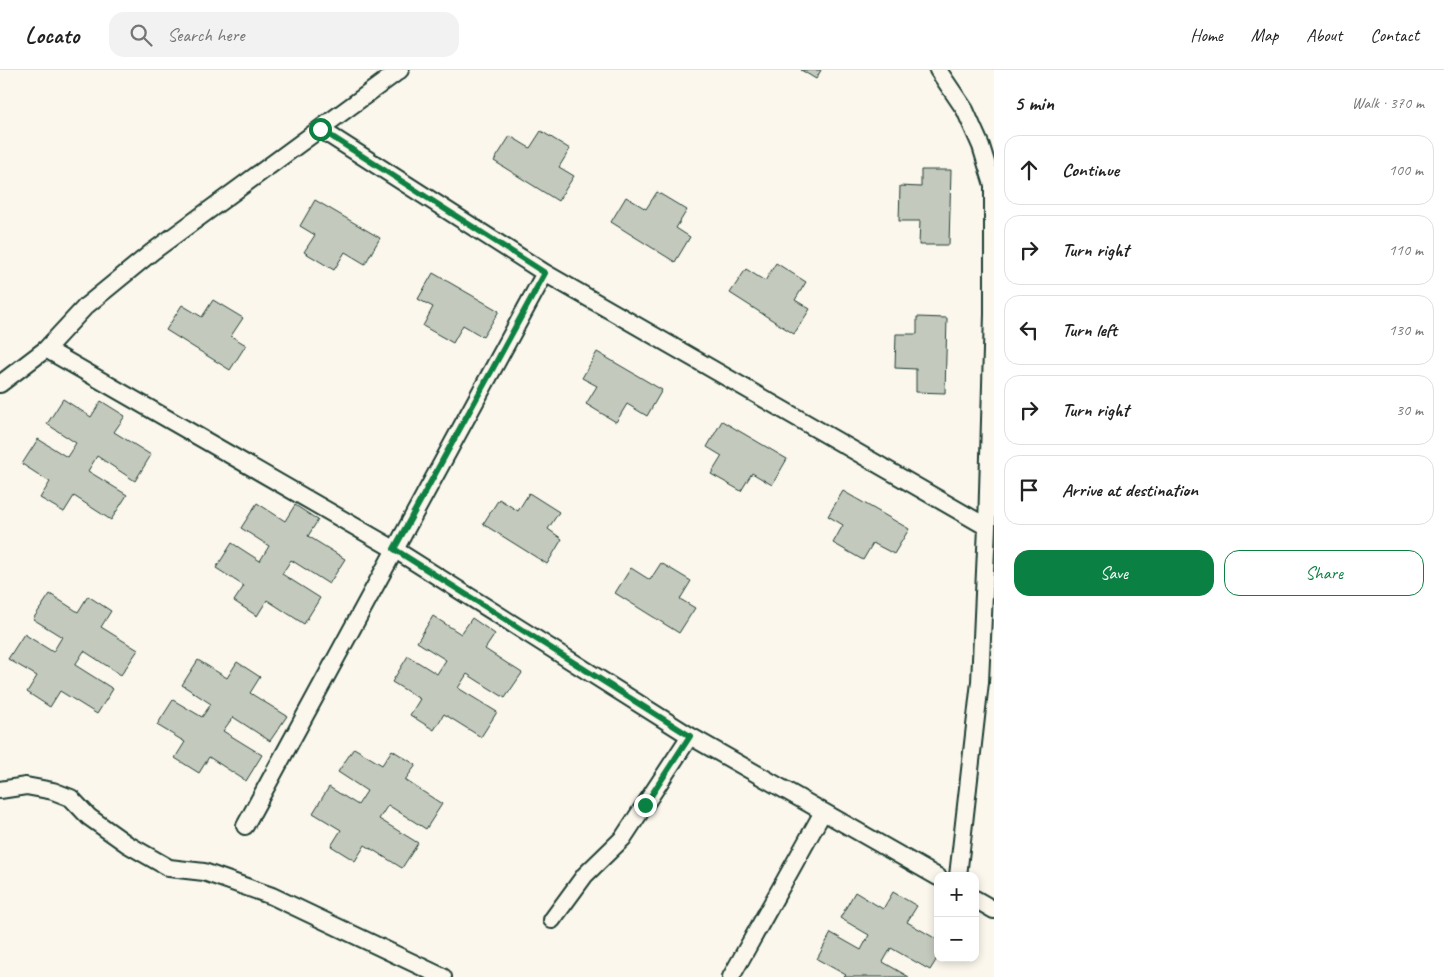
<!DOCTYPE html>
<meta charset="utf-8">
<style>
:root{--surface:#fff;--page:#f2f2f2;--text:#222;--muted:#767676;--line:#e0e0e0;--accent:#0b8043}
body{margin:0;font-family:Caveat,sans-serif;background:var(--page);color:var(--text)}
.controls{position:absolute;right:15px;bottom:15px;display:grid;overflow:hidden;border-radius:10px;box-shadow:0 2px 8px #0003}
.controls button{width:45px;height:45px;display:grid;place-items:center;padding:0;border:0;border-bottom:1px solid var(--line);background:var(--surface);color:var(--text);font:25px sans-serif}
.stop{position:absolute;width:15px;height:15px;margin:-11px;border:4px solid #0b8043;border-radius:50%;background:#fff}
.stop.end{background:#0b8043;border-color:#fff;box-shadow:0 1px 5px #0008}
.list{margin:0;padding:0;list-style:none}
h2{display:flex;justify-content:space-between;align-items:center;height:65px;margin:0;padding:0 20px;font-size:21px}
h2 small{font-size:16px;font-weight:400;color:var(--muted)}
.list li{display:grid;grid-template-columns:32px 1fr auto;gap:15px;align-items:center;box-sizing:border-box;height:70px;margin:0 10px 10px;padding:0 10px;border:1px solid var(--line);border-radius:15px}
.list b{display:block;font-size:19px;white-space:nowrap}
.list em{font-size:16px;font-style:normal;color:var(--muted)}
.actions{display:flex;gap:10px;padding:15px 20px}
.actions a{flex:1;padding:11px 0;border:1px solid var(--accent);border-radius:15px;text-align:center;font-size:18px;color:var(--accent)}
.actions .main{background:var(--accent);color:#fff}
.icon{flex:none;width:28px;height:28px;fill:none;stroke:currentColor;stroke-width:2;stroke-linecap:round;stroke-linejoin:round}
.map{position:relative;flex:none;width:994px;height:907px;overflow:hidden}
header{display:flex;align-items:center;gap:30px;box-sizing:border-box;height:70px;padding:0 25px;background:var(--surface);border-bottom:1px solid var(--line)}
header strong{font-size:24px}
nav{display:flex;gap:28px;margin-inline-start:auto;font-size:18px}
.search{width:350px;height:45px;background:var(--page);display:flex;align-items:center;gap:12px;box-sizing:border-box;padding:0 18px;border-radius:15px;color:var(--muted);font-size:19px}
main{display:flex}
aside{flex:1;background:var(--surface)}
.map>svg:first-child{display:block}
</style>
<header>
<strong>Locato</strong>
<div class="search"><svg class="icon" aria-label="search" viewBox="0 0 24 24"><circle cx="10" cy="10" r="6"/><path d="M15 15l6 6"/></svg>Search here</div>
<nav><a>Home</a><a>Map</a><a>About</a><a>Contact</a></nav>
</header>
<main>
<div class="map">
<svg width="994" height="907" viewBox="0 0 994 907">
<rect width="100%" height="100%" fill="#fbf7ec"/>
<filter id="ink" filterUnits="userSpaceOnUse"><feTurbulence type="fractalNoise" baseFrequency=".02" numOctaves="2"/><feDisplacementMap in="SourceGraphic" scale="10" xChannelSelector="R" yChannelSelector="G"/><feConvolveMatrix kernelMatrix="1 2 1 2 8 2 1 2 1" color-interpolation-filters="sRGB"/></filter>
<g filter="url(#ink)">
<path fill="#c4c9be" stroke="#1f3d34" d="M801,0H821L816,9Z
M541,61L570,79L559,97L574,106L558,131L494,91L510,66L530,78Z
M921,100H951L949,175H919L920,151H899L900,116L921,117Z
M657,122L687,140L676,158L690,167L675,192L611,152L626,127L646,139Z
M315,130L380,168L365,194L345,182L334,200L304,182L315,165L300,156Z
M776,193L806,212L795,230L810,239L794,264L730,223L746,199L765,211Z
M433,203L499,241L483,267L463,255L453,273L423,256L433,237L418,229Z
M213,230L243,248L231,266L246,275L230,300L166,260L182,235L202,247Z
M917,247L947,248L945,323L916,322V299L895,298L896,264H917Z
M597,282L662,320L647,346L627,334L616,352L586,334L597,316L582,308Z
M63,329L91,347L101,331L125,346L114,362L151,385L135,411L97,386L88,401L127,425L111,450L74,426L64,442L40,428L50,412L22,394L38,369L67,387L76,373L47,354Z
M722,351L787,389L772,415L752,403L741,421L711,404L722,386L707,377Z
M843,421L909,459L894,484L873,473L863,490L833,473L843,455L828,446Z
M529,423L559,442L548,459L562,469L547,494L483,454L499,429L518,441Z
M257,433L285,451L295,435L318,450L308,466L345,489L329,514L291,490L282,504L320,528L304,554L267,530L257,546L234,531L244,516L216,498L232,473L260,491L269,476L241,458Z
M661,493L691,511L680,529L695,538L679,563L615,523L631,498L650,510Z
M50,524L78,542L88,526L111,541L101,557L138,580L121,605L84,581L75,595L113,619L97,644L60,621L50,637L27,622L37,606L8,589L24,564L53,582L62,567L33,549Z
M433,546L461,564L472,548L495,564L485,579L522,603L505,628L467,604L458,618L497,642L481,667L444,644L434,660L410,645L420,629L392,612L408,586L437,604L446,590L417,572Z
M198,590L227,608L237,592L260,607L250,623L287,646L270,671L233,647L223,661L262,685L246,711L209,687L199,703L175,688L185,672L157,655L173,630L202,647L211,634L182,615Z
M354,678L382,695L392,680L416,695L405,710L442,734L426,759L388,735L379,749L418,773L402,798L365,775L355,791L331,776L341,760L313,743L329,717L358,735L367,721L338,702Z
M855,822L883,839L893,822L917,836L907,852L938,870V887L930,900L891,878L883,892L909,907H844L846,905L817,889L831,863L861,880L869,865L840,848Z"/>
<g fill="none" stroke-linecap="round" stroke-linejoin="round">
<g stroke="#1f3d34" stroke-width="20">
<path id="street" d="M938,0L965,40L981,76L993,115V244L987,457L980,612L958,806
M320,59L545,203L987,457
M46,279L394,479L690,666L938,807
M0,314L46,279L86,236L152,182L400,0
M0,720L26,716L53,721L71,728L89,747L127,774L169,798L204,802L272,826L443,907
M245,756L545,203
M975,829L994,840
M552,850L585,805L623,768L690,666
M731,907L823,742"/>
</g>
<use href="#street" stroke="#fbf7ec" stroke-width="16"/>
</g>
</g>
<g fill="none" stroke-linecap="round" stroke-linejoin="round" filter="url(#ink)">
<path stroke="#0b8043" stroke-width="6" d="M320,59L545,203L394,479L690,666L645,735"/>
</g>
</svg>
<div class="controls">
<button>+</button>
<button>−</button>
</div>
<div class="stop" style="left:320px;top:59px"></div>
<div class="stop end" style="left:645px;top:735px"></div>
</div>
<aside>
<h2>5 min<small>Walk · 370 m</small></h2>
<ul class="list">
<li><svg class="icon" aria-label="ahead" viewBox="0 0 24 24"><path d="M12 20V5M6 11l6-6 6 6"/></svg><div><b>Continue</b></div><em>100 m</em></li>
<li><svg class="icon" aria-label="right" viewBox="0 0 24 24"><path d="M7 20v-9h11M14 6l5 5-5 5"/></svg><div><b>Turn right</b></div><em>110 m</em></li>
<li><svg class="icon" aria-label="left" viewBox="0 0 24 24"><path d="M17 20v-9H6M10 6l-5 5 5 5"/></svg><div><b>Turn left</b></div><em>130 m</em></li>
<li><svg class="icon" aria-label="right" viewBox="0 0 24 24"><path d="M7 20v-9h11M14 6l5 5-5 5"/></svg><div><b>Turn right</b></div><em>30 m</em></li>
<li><svg class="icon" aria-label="arrive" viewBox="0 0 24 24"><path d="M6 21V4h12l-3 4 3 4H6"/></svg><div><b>Arrive at destination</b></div></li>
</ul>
<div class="actions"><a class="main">Save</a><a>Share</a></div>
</aside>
</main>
